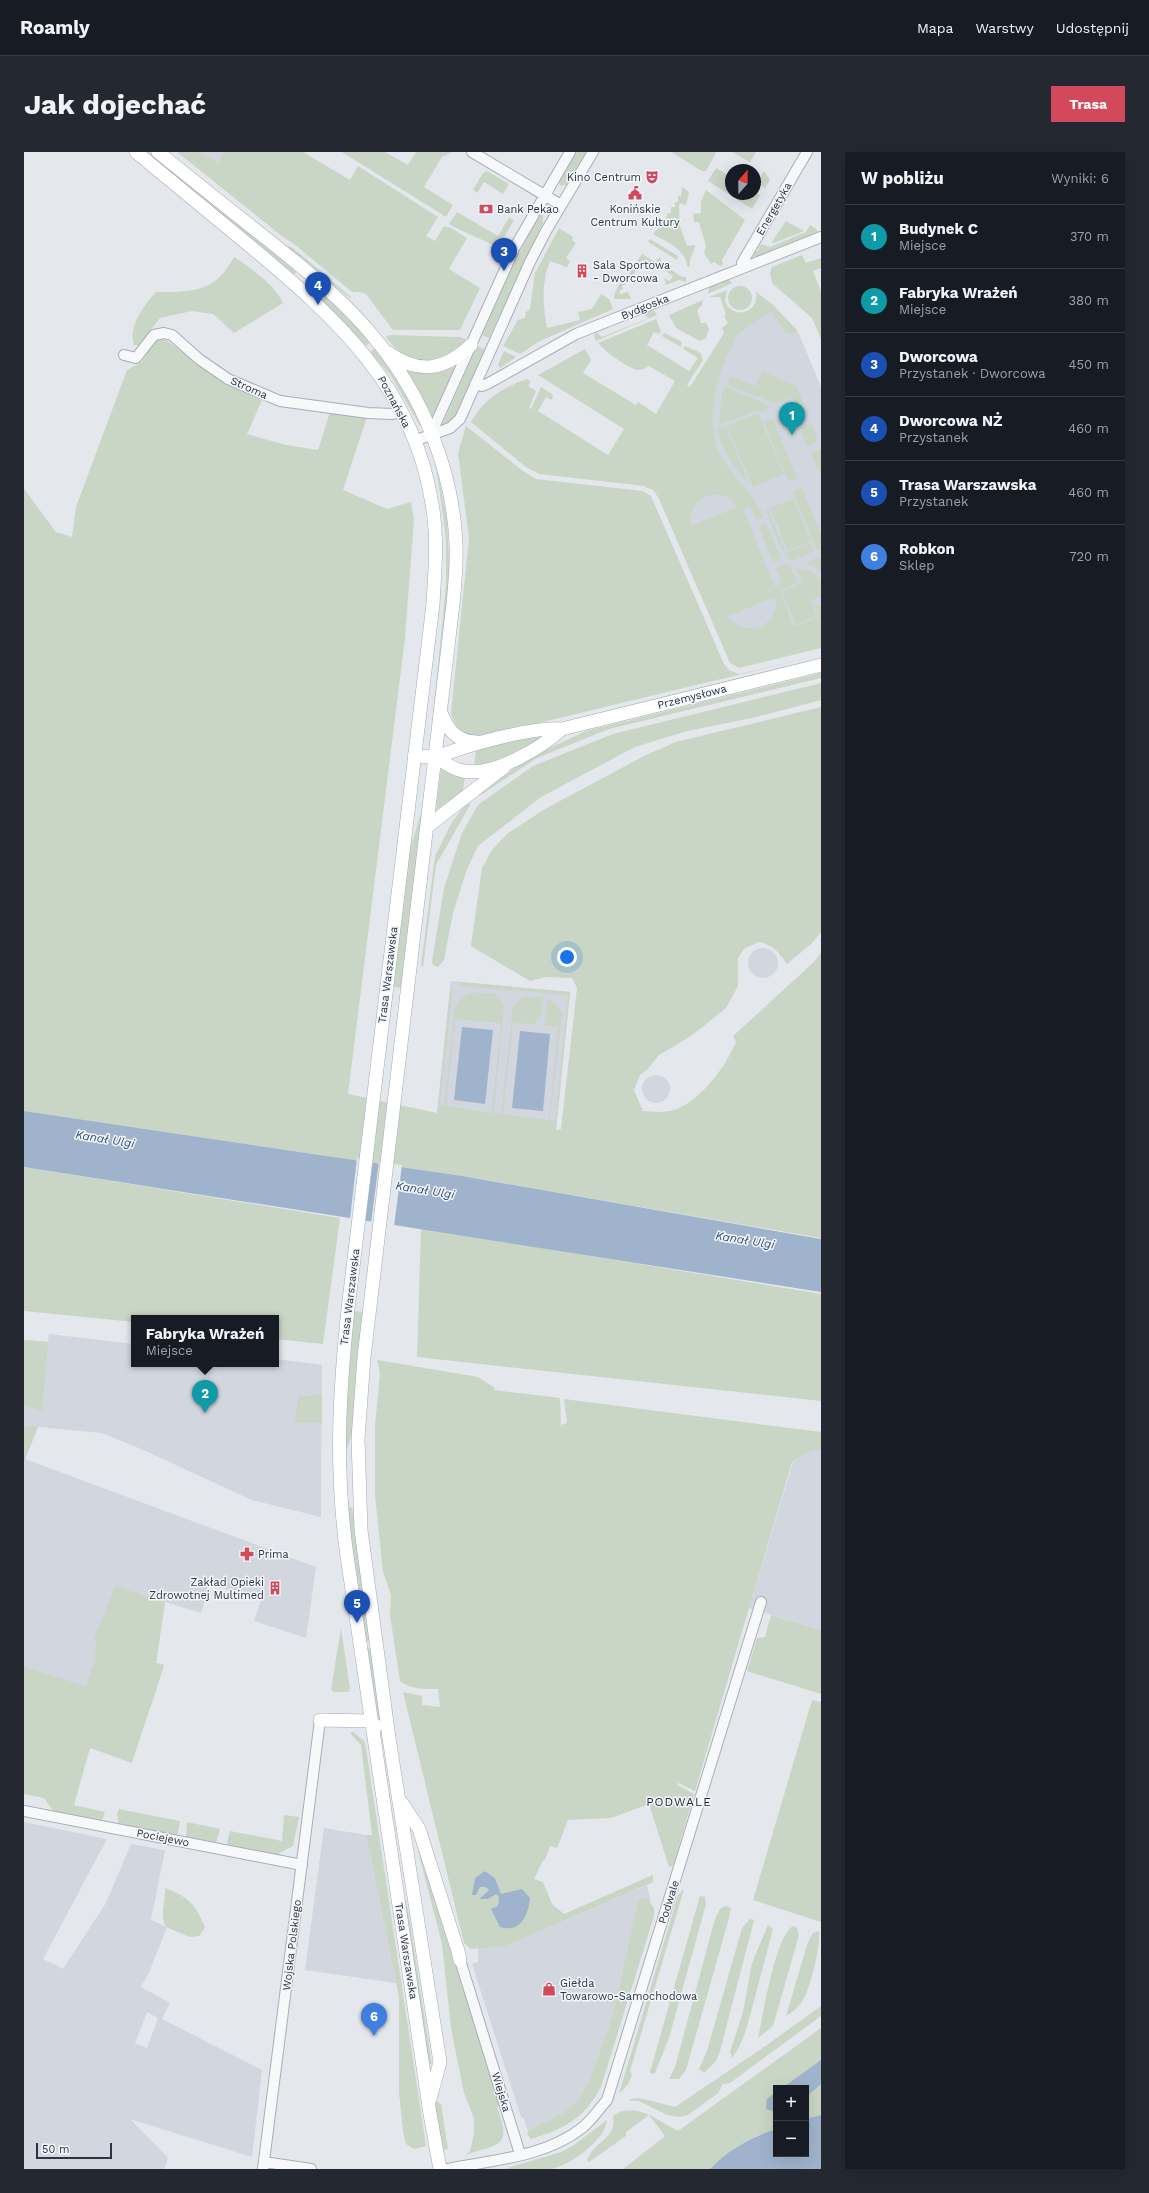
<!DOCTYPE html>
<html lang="pl">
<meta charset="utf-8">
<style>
:root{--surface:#171b24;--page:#242831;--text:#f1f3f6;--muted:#9ea1a6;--line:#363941;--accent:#d1495b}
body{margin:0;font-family:"Work Sans",sans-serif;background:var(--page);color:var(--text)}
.controls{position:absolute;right:12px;bottom:12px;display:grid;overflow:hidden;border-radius:0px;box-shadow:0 4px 16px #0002}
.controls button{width:36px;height:36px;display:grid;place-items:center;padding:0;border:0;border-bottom:1px solid var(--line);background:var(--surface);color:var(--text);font:20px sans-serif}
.compass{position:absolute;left:701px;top:12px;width:36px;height:36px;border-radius:50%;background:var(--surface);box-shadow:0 4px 16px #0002;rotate:21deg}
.scale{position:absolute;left:12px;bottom:10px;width:76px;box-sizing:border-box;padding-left:4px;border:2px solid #2b3445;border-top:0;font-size:11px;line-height:14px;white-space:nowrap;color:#2b3445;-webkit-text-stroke:3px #f4f6f9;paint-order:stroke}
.you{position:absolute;left:543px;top:805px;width:14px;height:14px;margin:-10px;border:3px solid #fff;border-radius:50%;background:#1a73e8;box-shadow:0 0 0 6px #1a73e833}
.badge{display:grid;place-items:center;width:26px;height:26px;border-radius:50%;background:var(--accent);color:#fff;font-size:13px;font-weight:700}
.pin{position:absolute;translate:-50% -33px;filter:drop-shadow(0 1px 2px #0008)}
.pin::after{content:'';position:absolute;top:21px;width:14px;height:12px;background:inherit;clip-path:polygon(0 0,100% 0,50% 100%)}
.popup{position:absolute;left:107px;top:1163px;width:148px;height:52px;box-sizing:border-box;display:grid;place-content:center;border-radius:0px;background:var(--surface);filter:drop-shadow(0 1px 3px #0005);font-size:13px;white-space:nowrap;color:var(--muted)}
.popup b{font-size:15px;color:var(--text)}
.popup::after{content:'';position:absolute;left:50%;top:100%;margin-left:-8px;border:8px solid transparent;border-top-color:var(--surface)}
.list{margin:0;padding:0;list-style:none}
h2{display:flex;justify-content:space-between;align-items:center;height:52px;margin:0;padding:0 16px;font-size:17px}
h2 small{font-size:13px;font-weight:400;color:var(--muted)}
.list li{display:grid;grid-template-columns:26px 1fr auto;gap:12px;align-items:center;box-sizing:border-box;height:64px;padding:0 16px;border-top:1px solid var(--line)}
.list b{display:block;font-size:15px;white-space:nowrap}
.list p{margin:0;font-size:13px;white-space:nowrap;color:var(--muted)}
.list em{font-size:13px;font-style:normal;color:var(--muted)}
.map{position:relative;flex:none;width:797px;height:2017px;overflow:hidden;border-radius:0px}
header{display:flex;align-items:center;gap:24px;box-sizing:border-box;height:56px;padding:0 20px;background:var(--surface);border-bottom:1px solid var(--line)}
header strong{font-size:19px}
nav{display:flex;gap:22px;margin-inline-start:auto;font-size:14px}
.intro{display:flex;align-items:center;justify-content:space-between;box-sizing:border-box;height:96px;padding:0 24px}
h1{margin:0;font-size:28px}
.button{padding:10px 18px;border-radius:0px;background:var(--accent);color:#fff;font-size:14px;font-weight:700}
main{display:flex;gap:24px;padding:0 24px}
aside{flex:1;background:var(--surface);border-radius:0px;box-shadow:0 4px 16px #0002}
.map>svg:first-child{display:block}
</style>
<header>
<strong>Roamly</strong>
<nav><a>Mapa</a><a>Warstwy</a><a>Udostępnij</a></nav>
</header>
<div class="intro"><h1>Jak dojechać</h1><a class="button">Trasa</a></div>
<main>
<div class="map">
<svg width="797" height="2017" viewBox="0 0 797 2017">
<rect width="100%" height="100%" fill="#e4e7ec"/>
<path fill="#d2d6de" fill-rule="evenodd" d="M175,0H199L195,10Z
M747,154L775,182L797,235V475L708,496L640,334L698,189Z
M724 811a15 15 0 1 1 30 0a15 15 0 1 1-30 0Z
M427,829L546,840L532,978L413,962Z
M618 937a14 14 0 1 1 28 0a14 14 0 1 1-28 0Z
M25,1182L110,1192V1212H252V1207L298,1213L297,1365L228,1348L117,1297L78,1281L14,1275L1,1307L292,1415L282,1486L230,1469L237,1448L186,1432L177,1461L141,1450L132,1511L140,1513L127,1555L0,1514V1188L24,1190Z
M789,1298L797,1299V1478L725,1456L769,1310Z
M0,1670L83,1687L19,1807L39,1817L82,1751L107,1692L141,1698L127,1768L143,1775L126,1818L117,1835L146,1851L138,1867L238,1918L228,2005L106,1967L144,2006L140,2017H0ZM123,1860L134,1866L123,1896L111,1891Z
M300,1676L342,1683L372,1831L281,1818Z
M623,1733L627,1751L622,1745L614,1748L589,1862L564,1932L555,1947L540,1960L504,1979L500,1967L497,1965L448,1812L454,1810V1796L482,1794Z"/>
<path fill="#c9d6c5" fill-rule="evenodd" d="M121,0H125L272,118V121L269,122Z
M153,0H175L195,10L199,0H279L326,28L334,14L414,65L402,84L411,89L420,74L427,76L443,86L425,117L456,136L436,178H369L342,142L336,140H328L269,91L259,85Z
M318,0H361L384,13L392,0H428L418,5L400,35L429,53L422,65Z
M552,0H562L543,32L536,34L535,29Z
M647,0H690L692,1L682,19H678Z
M708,0H732L726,10Z
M692,16L707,25V42H731V40L736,43L728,57L684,29Z
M463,19L485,32L479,42L460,30L453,41L449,38L459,21Z
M740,19L746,28L741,36L733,31Z
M658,35L665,40L662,53L656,51L655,54L656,74L663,94L671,93V95L666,108V115L663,114C662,97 642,90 629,82L632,78L635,77V73H640L644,61H647V55H651V50H654V44H657Z
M682,38L721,68L698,108L699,112L696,114L690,110L687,112L680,101L682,94L675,70H670L669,62L677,61V50Z
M433,60L474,84L485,66L490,68L474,96C457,86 441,81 425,72Z
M519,62V71L465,186L458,183L488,116L514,64Z
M762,69L780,79L750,91L748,90Z
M786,73L796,80L734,104H730V99L733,100L737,92L746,95L782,80Z
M535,76L549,85L548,88L552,91L542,106L546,109L543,115L526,109C517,132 519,153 523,176L556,168L554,160L568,157L577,142L585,147L589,157L514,190L496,202L479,194L494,168L501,166L502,160L506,157L511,121Z
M626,87L654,104L653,108L624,90Z
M257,91L269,96L327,145V147Z
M618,102L631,110L636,105L637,112L631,114L618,108L610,122L615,127L607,126L601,129L602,132L598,134L599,137L595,139L597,142L604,140L607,147H590C590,140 596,129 602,126Z
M778,103L782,111L797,106V116L789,119L797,139V187L788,166L748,131L746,121L748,115Z
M210,105C227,116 251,133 259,151L210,181L189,162L168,159L136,166L115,193H110C104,174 120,153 132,140C168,140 191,141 210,105Z
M649,113L646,117L656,124L662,125V130L655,128L642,133L640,126L646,129L649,124L643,120L642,117Z
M704,127L708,131L684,142L685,135Z
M290,133L314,155L347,189L342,194L312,162L284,137Z
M704 146a12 12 0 1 1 24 0a12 12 0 1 1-24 0Z
M703,138L701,149C709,169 736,161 732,140L748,152L774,179L768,182L761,180L748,160C740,165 717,178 713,184C711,186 711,190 709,193C693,218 680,275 696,303C708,325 730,341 739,365L732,368L726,354L719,357L750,434L758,431L752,416L762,412L766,414L773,431L756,438L770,475L795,465L791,454L797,453V496L715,516L706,511L635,347L630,339L620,334L515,322L502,315L447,270C460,247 478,236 503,227L507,230L504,234L512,239L505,256L507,257L517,235L528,242L529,246L527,248L522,245L514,259L584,303L600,277L514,223L561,197L567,208L559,221L612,253L614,250L632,262L651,229L625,214C622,216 618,218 613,218C604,216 580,199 574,191L632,167L637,179L635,182L630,180L623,193L665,219L674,206L659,197L661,194L677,201L679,208L663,233L666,235L700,181L698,176L704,171L700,164L702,163L696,145H685ZM693,342L705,346L713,355L667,374C663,356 676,343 693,342ZM751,445C758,474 720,488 704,464Z
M679,148L678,153L673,158L677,171H682L685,177L682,186L676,189L652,176L645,163Z
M627,158L630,159L633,163L572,189L570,184L572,180L578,185L625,166L618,162Z
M640,181L658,190L657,195L638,184Z
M366,183L436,185L443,188C438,197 431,201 421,204C396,214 378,207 362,185Z
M134,187L142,188L188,221L238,248L223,282L262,293L294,298L306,260L343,265L319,338L363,357L387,350L390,367L381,486L324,942L413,961L427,829L428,841L416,953L420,954L431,855C438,837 456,840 471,842L480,852L470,961L477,962L489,855L499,845H519L517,862L514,868H512V872L489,871L479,962L525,968L534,875L520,873L524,846L534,855L538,861L526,968L531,969L544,843L435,834V830L546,840L532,978L537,977L553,836L548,826L522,825L506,829L447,794L458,716L468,698L483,682L521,657L622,603L652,590L797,555V780L787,792L763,812C755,800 749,793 735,790L720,797L714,806V834L702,856L667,884L635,903L624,917L616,923L610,938L619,959C631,960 642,961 653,957C678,947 702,914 712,890L709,884L789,811L797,801V1086L438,1024L0,959V337L32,380L48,385L52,355L103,218L118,210L129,191ZM431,867L477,871L468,961L422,954Z
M453,194L461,197L431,264L429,268L417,276Z
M352,195L380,240L396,269V274L367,224L346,200Z
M480,199L492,205L476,216L474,213Z
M379,215L409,221L431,215L408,265Z
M738,219L772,234L779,250L771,253L768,245L753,251L747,250L703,233L706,224L732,234Z
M702,235L745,253L746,255L736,261L732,259L695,273L698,239Z
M781,255L784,264L768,270L764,261Z
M734,261L760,322L729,335L703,274Z
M749,267L773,327L764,329L740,270Z
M787,271L794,289L783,294L776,276Z
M442,274L499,319L512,327L619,339L627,344L700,512L705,518L715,522L797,503L464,583C442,585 434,582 427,561L445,386L434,301Z
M702,275L725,332C712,315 697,300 694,277Z
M797,297V318L795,319L787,301Z
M411,306L423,367L426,429L407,583L422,433V387Z
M777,334L797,382V397L793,399L769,340Z
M770,347L787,389L764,399L746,356Z
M744,357L762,401L786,391L790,399L768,409C754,398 749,374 742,358Z
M742,371L757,407L749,410L735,374Z
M797,405V420L789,414L781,412Z
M772,417C794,420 797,423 797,445L788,449Z
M779,430L793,464L772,473L758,439Z
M797,521V526L585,577L513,606L455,644L451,642L511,603L562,579Z
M797,531V548L728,566L663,579L611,595L517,645L454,694L443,717L429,761L420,808L414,815L409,813L408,809L420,736L438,681L454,653L509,614L589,582Z
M524,580L525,582C505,591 469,614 450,615L452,598Z
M417,615L441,623L439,639L412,658Z
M403,625L378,836L368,835L386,697L398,658Z
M445,648L446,653L412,713L399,815L397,814L411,704L428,670Z
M0,1015L316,1066L299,1192L252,1187V1166H110V1170L0,1159Z
M397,1076L797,1142V1249L393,1205Z
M330,1159L339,1160L328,1282L323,1297L320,1277Z
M0,1188L24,1190L18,1259L0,1254Z
M353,1208L454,1225L471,1236L470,1238L536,1246L537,1273L543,1271L540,1247L797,1280V1299L789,1298L768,1310L671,1639L655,1631L653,1633L670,1642L649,1714L645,1715L625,1652L587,1666L544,1668L533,1696L526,1694L521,1708H519L510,1727L519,1730L528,1752L540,1762L629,1723V1730L482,1794L447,1797L440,1791L379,1540L398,1544V1553L416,1555L414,1537C400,1537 388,1538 376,1529L366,1463L367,1443L359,1420L351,1343V1273L356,1221ZM461,1719L471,1726L477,1743L488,1740L468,1760L474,1754L475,1745L472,1741L464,1747L456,1746L465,1738L461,1735H455L452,1740Z
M298,1243V1271H270L275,1244Z
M3,1274L14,1275L0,1310V1276Z
M325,1355L328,1356L330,1365L346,1489H341L324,1366Z
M91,1434L141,1450L132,1511L140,1513L108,1611L66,1596L50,1653L81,1660L78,1668L30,1660L20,1646L0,1642V1514L62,1534L71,1508L72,1489L70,1487Z
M747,1463L797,1478V1542L723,1519L733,1486L741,1485Z
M317,1476L326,1537L324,1540H310L307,1538Z
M342,1496H347L357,1570L353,1566Z
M788,1548L797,1550V1770L729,1748Z
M329,1580L341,1590L402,1994L390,1997L382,1992L379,1979L375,1940V1845L342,1683H348L337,1593L326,1581Z
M95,1657L156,1669L154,1681L151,1685L95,1673L93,1662Z
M260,1663L275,1665L269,1694L255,1701L256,1704L205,1695L203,1690L206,1679L258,1689Z
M163,1670L196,1677L192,1691L162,1686Z
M393,1695L429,1793L433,1819L477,1953L473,1955C488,1996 476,1991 442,2003L446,1999L450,1982V1966L440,1941L427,1876L418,1792Z
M141,1736C166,1746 171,1752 181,1775L175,1784L166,1785L142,1775C135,1762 142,1750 141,1736Z
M660,1737L606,1919L608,1923L604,1932L595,1942L654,1743Z
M676,1744L681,1745L682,1752L645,1886L631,1921L628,1922L626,1920Z
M622,1745L630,1756V1764L577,1935C560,1967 540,1977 507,1987L503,1982L504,1979L540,1960L555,1947L564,1932L589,1862L614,1748Z
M379,1746H381L385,1764L408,1913L403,1910Z
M701,1754L707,1756L705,1766L662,1918L655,1927H645L651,1915L691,1767L696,1757Z
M726,1767L730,1768L696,1899L692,1909L680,1921L675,1917L683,1899L718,1776Z
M744,1773L749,1777C743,1801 736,1825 730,1849C724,1869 721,1889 708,1906L706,1900L719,1860L728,1811Z
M769,1774L773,1776L775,1783L749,1874L734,1886C739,1864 751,1784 769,1774Z
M795,1779C797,1794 786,1839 777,1851C773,1857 768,1860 762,1864L784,1790L789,1781Z
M797,1854V1864L706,1931L699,1932L694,1941L664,1963L655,1965L643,1963L615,1949H606V1947L616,1946L651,1955L743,1893Z
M797,1876V1963L782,1967V1936H752V1977C728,1984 704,1998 686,2017H599L641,1984L625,1963L602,1980V1984L565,2010L563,2009C568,1990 594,1987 589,1964C610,1948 635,1969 654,1979Z
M413,1949L417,1952L424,1997L418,1998L410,1953Z
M583,1968C582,1988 545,2014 527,2017C512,2017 495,2017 480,2017L537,2000L550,1993Z"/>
<path fill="#9fb4cc" d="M438,875L469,878L461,952L430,948Z
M496,879L526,882L519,959L488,956Z
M0,959L438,1024L797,1087V1140L0,1015Z
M461,1719L471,1726L477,1742L498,1737L506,1746C504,1764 497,1781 476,1775L467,1757L474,1754L475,1745L472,1742L464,1747H455L465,1738L461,1735H456L452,1743H448L451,1726Z
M797,1908V1932L782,1945V1936H758Z
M752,1940V1960L742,1957L743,1947Z
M797,1963V2017H686C704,1998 727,1985 752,1977V2002H782V1967Z"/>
<path fill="#e4e7ec" d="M333,1006L349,1009L341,1070L326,1067Z
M355,1010L378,1013L370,1074L347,1071Z"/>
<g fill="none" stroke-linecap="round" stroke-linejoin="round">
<g stroke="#a9aeb7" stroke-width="12">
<path id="minor" d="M448,0L537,53
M720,115L718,111L783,0
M100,203L112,206L130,183L140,181L148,183L175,207L204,227L256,249L344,261L369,262L377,260
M451,232L458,234L465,231L552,182L797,85
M407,282L491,95L546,0
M390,289L426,276L436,267L506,110L522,79L569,0
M0,1659L278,1713
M436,1808L496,2002
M240,2010L287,2017
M239,2017L296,1568
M424,2017C469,2008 521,2005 558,1976C567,1969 575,1957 583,1948L737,1450"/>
</g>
<g stroke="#a3abb8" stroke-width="14">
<path id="major" d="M112,0C150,31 188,63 226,94C312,166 390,235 408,352C414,385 411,418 409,452L324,1157C315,1243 311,1318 323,1404L406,1962L416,2017
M134,0C170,29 206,58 243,87C282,118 322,150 353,189C399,245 429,319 432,392C433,412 431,432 429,452L340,1205L334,1287L337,1378L365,1586L416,1910L406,1947
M365,201C395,223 421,218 447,193
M417,561C424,578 432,589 452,590
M390,604C397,604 405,604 412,606C421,610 428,617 439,619C469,625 517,596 538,577
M411,606C441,593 507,575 538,577L797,513
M404,674L480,615
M296,1568L347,1569L352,1574
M378,1651L395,1677L434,1799L436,1808"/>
</g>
<use href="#minor" stroke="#f7f8fa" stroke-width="10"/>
<use href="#major" stroke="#fff" stroke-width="13"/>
</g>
<defs>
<g id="theatre-bare" transform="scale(1.08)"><path d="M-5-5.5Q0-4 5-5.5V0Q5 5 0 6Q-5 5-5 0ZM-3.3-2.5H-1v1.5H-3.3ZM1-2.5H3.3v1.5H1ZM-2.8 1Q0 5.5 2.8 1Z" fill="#d1495b" stroke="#f4f6f9" stroke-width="2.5" paint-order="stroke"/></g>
<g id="civic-bare" transform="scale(1.08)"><path d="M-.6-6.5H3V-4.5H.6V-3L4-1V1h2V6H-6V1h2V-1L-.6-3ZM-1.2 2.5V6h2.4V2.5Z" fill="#d1495b" stroke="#f4f6f9" stroke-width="2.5" paint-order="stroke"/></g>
<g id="bank-bare" transform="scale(1.08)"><path d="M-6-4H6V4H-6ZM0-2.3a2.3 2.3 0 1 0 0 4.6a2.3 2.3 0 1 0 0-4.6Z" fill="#d1495b" stroke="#f4f6f9" stroke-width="2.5" paint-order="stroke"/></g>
<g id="building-bare" transform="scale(1.08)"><path d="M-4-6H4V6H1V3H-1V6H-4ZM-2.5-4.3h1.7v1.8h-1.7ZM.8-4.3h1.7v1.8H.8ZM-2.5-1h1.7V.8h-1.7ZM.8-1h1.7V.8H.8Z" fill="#d1495b" stroke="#f4f6f9" stroke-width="2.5" paint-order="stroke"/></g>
<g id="pharmacy-bare" transform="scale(1.08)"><path d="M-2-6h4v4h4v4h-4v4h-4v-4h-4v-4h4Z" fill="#d1495b" stroke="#f4f6f9" stroke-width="2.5" paint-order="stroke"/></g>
<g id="shop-bare" transform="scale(1.08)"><path d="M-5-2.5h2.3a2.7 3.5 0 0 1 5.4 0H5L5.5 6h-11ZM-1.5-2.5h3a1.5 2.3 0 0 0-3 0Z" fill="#d1495b" stroke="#f4f6f9" stroke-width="2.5" paint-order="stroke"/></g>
</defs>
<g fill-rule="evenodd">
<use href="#theatre-bare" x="628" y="25"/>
<use href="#civic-bare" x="611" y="41"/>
<use href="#bank-bare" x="462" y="57"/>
<use href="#building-bare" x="558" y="119"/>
<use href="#pharmacy-bare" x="223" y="1402"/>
<use href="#building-bare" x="251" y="1436"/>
<use href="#shop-bare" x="525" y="1837"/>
</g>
<g text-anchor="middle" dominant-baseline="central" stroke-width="3" stroke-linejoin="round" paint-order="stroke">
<g font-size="11" fill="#2b3445" stroke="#f4f6f9" text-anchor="start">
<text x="617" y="25" text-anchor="end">Kino Centrum</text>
<text x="473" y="57">Bank Pekao</text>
<text x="611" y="57" text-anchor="middle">Konińskie<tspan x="611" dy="13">Centrum Kultury</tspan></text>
<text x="569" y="113">Sala Sportowa<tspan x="569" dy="13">- Dworcowa</tspan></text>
<text x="234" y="1402">Prima</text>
<text x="240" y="1430" text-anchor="end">Zakład Opieki<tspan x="240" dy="13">Zdrowotnej Multimed</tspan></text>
<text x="536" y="1831">Giełda<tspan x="536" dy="13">Towarowo-Samochodowa</tspan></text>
</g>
<g font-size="11" fill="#2b3445" stroke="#f4f6f9">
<text transform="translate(750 57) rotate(-60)">Energetyka</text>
<text transform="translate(621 155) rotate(-22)">Bydgoska</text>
<text transform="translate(225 236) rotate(24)">Stroma</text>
<text transform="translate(370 250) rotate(62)">Poznańska</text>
<text transform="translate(668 545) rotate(-14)">Przemysłowa</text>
<text transform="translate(364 823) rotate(-83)">Trasa Warszawska</text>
<text transform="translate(326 1145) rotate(-83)">Trasa Warszawska</text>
<text transform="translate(139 1686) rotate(11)">Pociejewo</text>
<text transform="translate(645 1750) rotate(-72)">Podwale</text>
<text transform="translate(268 1793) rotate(-83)">Wojska Polskiego</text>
<text transform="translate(382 1799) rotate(81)">Trasa Warszawska</text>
<text transform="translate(477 1940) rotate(73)">Wiejska</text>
</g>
<g font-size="12" font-style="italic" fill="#34527a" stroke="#f4f6f9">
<text transform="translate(81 987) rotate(9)">Kanał Ulgi</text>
<text transform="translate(401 1038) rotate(9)">Kanał Ulgi</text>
<text transform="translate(721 1088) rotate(9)">Kanał Ulgi</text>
</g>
<g font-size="12" letter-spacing="1" fill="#1d2536" stroke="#f4f6f9">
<text x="655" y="1650">PODWALE</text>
</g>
</g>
</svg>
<div class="controls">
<button>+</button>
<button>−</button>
</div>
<svg class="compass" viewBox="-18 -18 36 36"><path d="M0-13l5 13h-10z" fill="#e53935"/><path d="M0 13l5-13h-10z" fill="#9ea1a6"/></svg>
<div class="scale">50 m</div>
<div class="you"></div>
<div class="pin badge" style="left:768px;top:283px;background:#0f9aa8">1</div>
<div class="pin badge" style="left:181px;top:1261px;background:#0f9aa8">2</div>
<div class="popup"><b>Fabryka Wrażeń</b>Miejsce</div>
<div class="pin badge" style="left:480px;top:119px;background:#1a4fb4">3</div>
<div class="pin badge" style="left:294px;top:153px;background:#1a4fb4">4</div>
<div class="pin badge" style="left:333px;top:1471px;background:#1a4fb4">5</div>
<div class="pin badge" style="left:350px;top:1884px;background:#3f7fe0">6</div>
</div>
<aside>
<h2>W pobliżu<small>Wyniki: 6</small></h2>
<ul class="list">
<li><span class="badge" style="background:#0f9aa8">1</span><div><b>Budynek C</b><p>Miejsce</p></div><em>370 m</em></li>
<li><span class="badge" style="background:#0f9aa8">2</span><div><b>Fabryka Wrażeń</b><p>Miejsce</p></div><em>380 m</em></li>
<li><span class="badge" style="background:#1a4fb4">3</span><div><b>Dworcowa</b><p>Przystanek · Dworcowa</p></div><em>450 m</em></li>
<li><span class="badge" style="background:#1a4fb4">4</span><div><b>Dworcowa NŻ</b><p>Przystanek</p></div><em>460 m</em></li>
<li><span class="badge" style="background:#1a4fb4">5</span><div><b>Trasa Warszawska</b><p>Przystanek</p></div><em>460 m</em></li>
<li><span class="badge" style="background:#3f7fe0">6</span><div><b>Robkon</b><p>Sklep</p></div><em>720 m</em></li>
</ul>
</aside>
</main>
